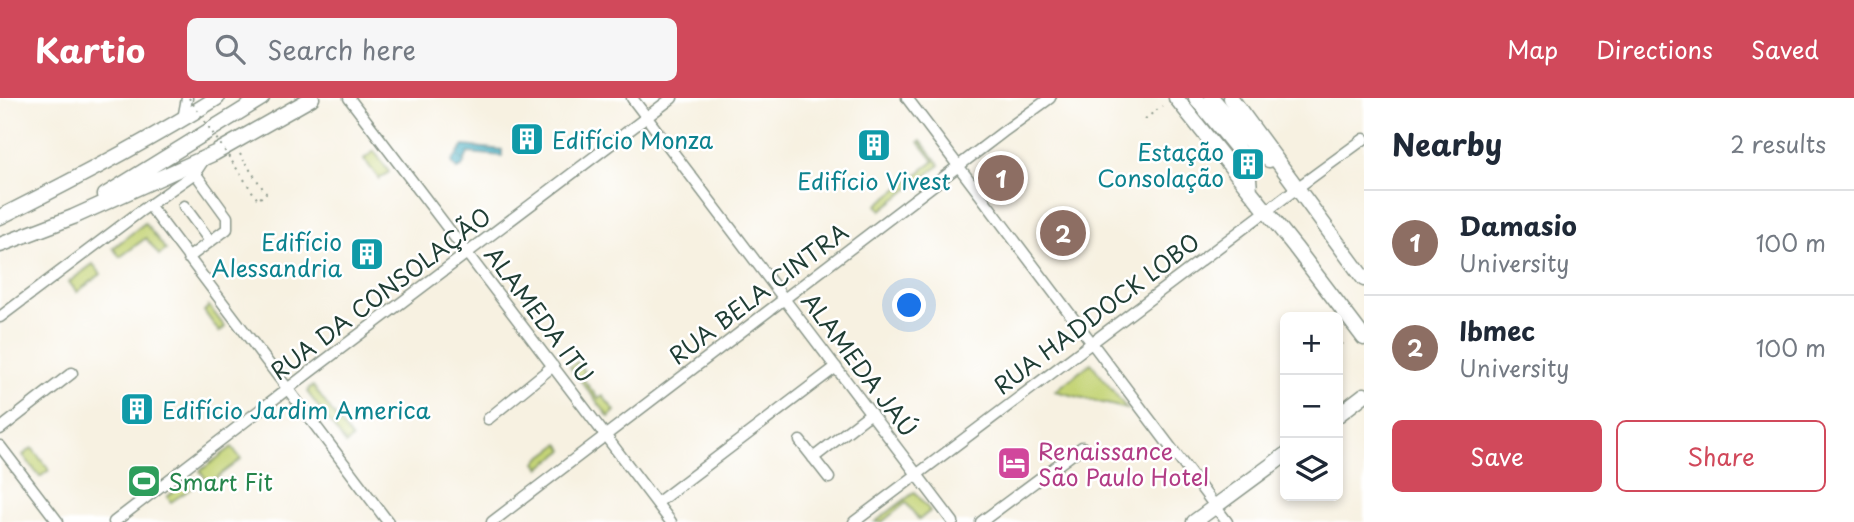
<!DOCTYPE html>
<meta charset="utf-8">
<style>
:root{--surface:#fff;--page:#f6f6f7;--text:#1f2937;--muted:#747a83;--line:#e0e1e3;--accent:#d1495b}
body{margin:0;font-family:"Playpen Sans",sans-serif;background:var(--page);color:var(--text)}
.controls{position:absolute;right:21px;bottom:21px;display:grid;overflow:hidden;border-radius:10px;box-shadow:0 4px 10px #0003}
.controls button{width:63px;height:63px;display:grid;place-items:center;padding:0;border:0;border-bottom:2px solid var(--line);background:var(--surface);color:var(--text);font:35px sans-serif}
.you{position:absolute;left:910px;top:208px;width:24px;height:24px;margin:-18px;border:5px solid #fff;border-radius:50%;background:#1a73e8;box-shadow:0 0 0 10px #1a73e833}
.badge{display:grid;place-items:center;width:46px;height:46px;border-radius:50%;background:var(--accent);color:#fff;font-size:23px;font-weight:700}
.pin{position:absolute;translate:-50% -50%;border:4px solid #fff;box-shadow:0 2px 7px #0006}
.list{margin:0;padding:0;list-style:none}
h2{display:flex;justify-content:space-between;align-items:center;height:91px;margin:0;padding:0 28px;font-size:30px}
h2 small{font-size:23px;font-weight:400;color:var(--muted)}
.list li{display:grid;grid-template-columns:46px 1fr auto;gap:21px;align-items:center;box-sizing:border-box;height:105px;padding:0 28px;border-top:2px solid var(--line)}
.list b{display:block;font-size:26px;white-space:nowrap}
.list p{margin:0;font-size:23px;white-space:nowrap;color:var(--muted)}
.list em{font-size:23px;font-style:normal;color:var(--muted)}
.actions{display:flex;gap:14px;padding:21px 28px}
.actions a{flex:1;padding:16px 0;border:2px solid var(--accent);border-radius:10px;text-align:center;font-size:24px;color:var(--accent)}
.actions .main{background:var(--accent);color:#fff}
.icon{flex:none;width:38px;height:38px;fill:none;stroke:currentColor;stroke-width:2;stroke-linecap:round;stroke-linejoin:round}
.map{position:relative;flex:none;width:1364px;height:424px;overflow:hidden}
header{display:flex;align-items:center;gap:42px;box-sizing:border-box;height:98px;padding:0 35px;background:var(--accent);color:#fff}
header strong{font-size:33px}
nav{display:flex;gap:38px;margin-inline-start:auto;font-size:24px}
.search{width:490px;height:63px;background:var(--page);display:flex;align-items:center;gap:18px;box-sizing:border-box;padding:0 24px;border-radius:10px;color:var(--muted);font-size:26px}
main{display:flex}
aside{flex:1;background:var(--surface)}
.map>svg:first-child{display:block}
</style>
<header>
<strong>Kartio</strong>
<div class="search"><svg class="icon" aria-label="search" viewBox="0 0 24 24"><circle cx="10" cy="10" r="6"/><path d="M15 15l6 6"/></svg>Search here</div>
<nav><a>Map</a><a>Directions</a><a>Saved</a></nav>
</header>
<main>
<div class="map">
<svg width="1364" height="424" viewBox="0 0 1364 424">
<defs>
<pattern id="water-waves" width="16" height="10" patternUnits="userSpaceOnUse" patternTransform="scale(1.75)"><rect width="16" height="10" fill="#3da9bd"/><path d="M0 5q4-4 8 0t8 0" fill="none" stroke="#338b9a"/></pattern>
</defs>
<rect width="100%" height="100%" fill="#fff"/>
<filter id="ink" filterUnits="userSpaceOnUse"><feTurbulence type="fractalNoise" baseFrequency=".0143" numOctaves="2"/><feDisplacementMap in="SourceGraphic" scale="14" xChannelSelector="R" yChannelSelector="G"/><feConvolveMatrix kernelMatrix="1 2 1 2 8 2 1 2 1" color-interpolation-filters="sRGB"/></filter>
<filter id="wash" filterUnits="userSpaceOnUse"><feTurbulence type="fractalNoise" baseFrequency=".00686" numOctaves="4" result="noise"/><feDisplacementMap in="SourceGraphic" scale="28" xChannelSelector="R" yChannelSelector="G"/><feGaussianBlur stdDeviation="1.57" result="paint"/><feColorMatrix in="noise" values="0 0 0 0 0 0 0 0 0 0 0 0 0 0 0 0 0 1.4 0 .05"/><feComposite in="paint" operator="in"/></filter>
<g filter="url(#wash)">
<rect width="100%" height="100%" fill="#f7f1e1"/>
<path fill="#c5d477" stroke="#728856" stroke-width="2" d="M921,43L940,67L881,112L877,107L934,63L919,44Z
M374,53L389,74L379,81L364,61Z
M145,125L166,152L159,157L146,140L120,159L113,150Z
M93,166L101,176L77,194L69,184Z
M209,208L225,229L219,234L204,213Z
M577,264L585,274L581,278L598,300L602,297L615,313L609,319L570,269Z
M1091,265L1127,311L1055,293Z
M313,288L352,341L346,346L308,295L309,290Z
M559,346L564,352L540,370L536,365L540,360Z
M232,349L241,361L209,385L200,373Z
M32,350L49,372L40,379L23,357Z
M193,379L198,386L171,404L167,399Z
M915,394L930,413L919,422L906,405L882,424H875Z"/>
<path fill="url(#water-waves)" stroke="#2e7378" stroke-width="2" d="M464,48L502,52V58L468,55L462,69L457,71L454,68L452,63Z"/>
</g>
<g filter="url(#ink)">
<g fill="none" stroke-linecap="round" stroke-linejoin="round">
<g stroke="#8b978a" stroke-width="13">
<path id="minor" d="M349,0L671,424
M632,0L953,424
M907,0L1227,424
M183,21L187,0
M149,107L388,424
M184,108L210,143
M188,160L227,131V119L195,75
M0,219L138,115L195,75L205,60
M488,321L553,268
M0,331L72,275
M800,343L829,380
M0,348L58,424
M813,360L871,315
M657,405L836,269
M114,424L303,279L672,0
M492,424L1003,34L1050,0
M854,424L1297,90L1364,41
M981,424L1082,349"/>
</g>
<g stroke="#8b978a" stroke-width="17">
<path id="major" d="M1176,0L1295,149L1364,240
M1196,0L1245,60L1248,67L1250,93
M1212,0L1258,53L1269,62
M1231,0L1364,181
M105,97L262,0
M0,119C74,82 147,44 217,0
M0,147L73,119L215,55L312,0
M1338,317L1364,297
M1194,424L1285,357"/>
</g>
<path stroke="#8b978a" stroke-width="2" stroke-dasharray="2 5" stroke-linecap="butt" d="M1145,21L1162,8
M240,56L244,63
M1342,246L1343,245"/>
<use href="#minor" stroke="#fff" stroke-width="10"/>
<use href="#major" stroke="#fff" stroke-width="14"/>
<path stroke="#8b978a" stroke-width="2" stroke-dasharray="2 5" stroke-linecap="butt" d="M189,0L258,102L266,95L244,63"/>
</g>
</g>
<defs>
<g id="building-square" transform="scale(1.75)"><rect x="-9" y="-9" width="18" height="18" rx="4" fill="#0f9aa8" stroke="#fff"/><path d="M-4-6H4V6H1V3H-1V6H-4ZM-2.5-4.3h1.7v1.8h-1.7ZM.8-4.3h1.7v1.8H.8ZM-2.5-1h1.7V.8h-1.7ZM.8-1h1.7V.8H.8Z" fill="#fff"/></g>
<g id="hotel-square" transform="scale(1.75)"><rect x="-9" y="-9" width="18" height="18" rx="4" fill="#d1479c" stroke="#fff"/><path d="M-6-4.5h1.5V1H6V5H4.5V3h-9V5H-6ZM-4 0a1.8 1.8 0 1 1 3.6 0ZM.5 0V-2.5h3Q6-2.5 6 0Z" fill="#fff"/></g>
<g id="stadium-square" transform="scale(1.75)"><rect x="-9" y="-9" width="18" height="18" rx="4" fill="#2e9e5b" stroke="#fff"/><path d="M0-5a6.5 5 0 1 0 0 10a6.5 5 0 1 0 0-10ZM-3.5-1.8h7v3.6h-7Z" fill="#fff"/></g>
</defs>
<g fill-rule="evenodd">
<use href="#building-square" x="527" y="41"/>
<use href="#building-square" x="874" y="47"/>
<use href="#building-square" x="1248" y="66"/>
<use href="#building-square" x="367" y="156"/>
<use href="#building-square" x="137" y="311"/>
<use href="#hotel-square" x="1014" y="365"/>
<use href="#stadium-square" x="144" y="383"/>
</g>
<g text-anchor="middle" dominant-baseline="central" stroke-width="5" stroke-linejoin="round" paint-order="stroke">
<g font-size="23" fill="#0d838f" stroke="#fff" text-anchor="start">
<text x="552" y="41">Edifício Monza</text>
<text x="1224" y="53" text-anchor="end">Estação<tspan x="1224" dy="26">Consolação</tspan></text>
<text x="874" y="82" text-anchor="middle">Edifício Vivest</text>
<text x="342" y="143" text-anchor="end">Edifício<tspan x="342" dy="26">Alessandria</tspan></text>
<text x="162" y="311">Edifício Jardim America</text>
</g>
<g font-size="23" fill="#1f3d34" stroke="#fff">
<text transform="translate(380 195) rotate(-37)">RUA DA CONSOLAÇÃO</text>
<text transform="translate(758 195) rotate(-37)">RUA BELA CINTRA</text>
<text transform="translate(1096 215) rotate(-37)">RUA HADDOCK LOBO</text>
<text transform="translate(540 216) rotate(53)">ALAMEDA ITU</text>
<text transform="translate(860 266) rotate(53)">ALAMEDA JAÚ</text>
</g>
<g font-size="23" fill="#b23c85" stroke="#fff" text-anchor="start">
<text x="1038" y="352">Renaissance<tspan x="1038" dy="26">São Paulo Hotel</tspan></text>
</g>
<g font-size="23" fill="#27864d" stroke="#fff" text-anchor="start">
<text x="168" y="383">Smart Fit</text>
</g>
</g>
</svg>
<div class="controls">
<button>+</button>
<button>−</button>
<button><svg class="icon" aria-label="layers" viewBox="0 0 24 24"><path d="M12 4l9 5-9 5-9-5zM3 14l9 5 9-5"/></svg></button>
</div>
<div class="you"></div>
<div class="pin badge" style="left:1001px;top:80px;background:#8d6e63">1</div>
<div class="pin badge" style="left:1063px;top:135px;background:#8d6e63">2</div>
</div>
<aside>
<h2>Nearby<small>2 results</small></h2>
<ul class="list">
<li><span class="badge" style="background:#8d6e63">1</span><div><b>Damasio</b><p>University</p></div><em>100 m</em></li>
<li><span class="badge" style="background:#8d6e63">2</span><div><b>Ibmec</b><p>University</p></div><em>100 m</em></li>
</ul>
<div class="actions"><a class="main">Save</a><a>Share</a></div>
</aside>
</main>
